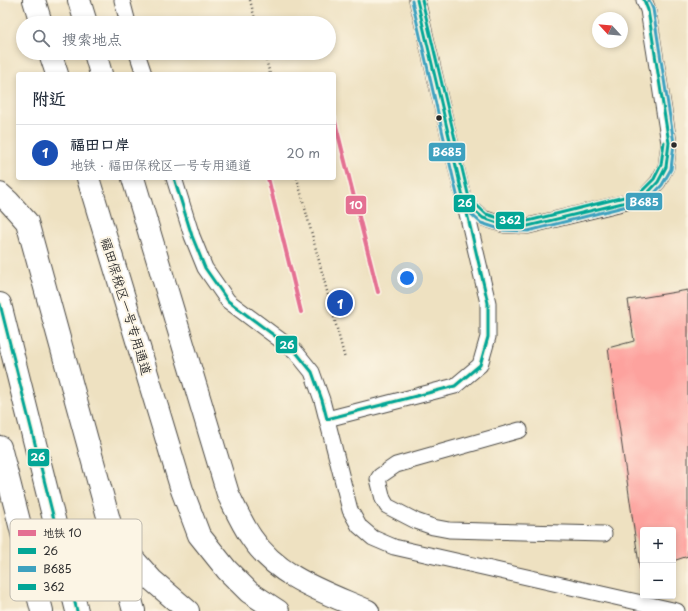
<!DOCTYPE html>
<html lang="zh">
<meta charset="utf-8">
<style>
:root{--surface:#fff;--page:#f2f2f3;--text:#1f2937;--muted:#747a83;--line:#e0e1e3;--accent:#ea580c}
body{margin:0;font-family:"Playpen Sans","LXGW WenKai TC",sans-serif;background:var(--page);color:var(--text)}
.controls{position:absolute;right:12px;bottom:12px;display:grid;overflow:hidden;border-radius:4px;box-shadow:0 2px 6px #0003}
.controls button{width:36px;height:36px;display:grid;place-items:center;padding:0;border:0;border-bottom:1px solid var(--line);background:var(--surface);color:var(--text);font:20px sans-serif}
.compass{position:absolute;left:592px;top:12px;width:36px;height:36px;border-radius:50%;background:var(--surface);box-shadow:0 2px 6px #0003;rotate:296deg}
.you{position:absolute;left:407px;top:278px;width:14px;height:14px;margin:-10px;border:3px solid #fff;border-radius:50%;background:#1a73e8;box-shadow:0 0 0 6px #1a73e833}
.badge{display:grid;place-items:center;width:26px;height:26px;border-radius:50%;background:var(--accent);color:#fff;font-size:13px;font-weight:700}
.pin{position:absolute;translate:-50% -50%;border:2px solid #fff;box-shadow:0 1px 4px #0006}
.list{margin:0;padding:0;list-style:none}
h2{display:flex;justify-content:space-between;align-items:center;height:52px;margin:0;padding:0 16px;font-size:17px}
h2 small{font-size:13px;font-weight:400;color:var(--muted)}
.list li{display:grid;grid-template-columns:26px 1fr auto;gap:12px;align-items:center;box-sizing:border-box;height:56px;padding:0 16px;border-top:1px solid var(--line)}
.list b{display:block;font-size:15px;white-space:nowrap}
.list p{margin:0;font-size:13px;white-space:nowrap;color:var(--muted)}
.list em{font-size:13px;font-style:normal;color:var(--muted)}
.icon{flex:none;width:22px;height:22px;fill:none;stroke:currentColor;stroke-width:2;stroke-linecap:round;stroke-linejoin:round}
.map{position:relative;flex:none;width:688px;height:611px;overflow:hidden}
.search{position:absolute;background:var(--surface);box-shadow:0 2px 6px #0003;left:16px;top:16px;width:320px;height:44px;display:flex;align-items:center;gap:10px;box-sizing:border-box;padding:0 14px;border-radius:22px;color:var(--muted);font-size:15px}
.panel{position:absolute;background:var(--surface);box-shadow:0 2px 6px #0003;left:16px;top:72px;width:320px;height:108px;border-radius:4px}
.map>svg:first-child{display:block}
</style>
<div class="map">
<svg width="688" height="611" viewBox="0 0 688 611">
<rect width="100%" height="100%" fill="#fcf5e5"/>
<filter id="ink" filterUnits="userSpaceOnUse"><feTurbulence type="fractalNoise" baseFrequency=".025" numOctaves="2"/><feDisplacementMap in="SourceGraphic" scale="8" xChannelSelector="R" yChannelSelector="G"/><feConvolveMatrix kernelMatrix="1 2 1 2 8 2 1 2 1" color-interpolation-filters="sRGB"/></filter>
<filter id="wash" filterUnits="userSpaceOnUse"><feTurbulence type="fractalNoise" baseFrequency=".012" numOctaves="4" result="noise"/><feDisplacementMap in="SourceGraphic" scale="16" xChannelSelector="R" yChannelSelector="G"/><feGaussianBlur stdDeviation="0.9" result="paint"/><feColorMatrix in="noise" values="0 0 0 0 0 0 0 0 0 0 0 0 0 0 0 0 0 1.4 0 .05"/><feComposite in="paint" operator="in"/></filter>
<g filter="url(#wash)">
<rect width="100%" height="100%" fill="#eee1c1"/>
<g id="blocks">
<path fill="#fda29e" d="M688,290V556L673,561V530H643V570L640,571L608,348L634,341L628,300Z"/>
</g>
</g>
<g filter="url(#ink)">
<use href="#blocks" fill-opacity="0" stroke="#484642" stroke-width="1"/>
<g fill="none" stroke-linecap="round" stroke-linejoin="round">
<g stroke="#484642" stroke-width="17">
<path id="lane" d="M122,0L128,23
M137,53L144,74
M174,178L192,236L205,268L228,301L295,351L312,372L322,400L350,510L359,526L373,538L394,547L677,611
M464,201L483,218L504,225L528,226L643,198L658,182L666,167L669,143L648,10L644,0
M327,419L455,386L480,365L488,337V303L417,0
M520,430L396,465L380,476L378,479L383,499L387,506L416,521L433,527L449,530L604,534"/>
</g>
<g stroke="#484642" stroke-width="24">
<path id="secondary" d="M34,0L41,23
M79,0L86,23
M50,53L57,74
M95,53L101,74
M88,178L182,490L199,535L227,570L249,592L278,611
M133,178L228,494C235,508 242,524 251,537C278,578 325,592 368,611
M0,194L9,202L27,222L134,611
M0,304L77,611
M0,447L42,611
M118,542L152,580L188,611"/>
</g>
<path stroke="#484642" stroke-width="2.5" stroke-dasharray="1 3" stroke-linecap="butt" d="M250,0L256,23
M264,53L270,74
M297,178L345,359"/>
<use href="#lane" stroke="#fff" stroke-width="15"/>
<use href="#secondary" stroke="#fff" stroke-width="22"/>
<g stroke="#fcf5e5" stroke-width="6">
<path id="bus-1" d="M174,178L192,236L205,268L228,301L295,351L312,372L322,400L327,419L455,386L480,365L488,337V303L417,0
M459,181L464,201L483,218L504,225L528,226L643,198L658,182L666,167L669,143L648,10L644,0
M0,304L77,611"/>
</g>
<g stroke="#fcf5e5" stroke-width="6">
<path id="bus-2" d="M412,1L459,203L481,223L503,230L528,231L647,201L662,185L671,169L674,143L653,9L649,0"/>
</g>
<g stroke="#fcf5e5" stroke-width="6">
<path id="bus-3" d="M422,0L469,198L486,214L505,220L528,221L640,193L654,179L661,165L664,142"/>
</g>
<use href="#bus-1" stroke="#03a696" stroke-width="3"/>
<use href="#bus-2" stroke="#3ea1bf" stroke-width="3"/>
<use href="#bus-3" stroke="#03a696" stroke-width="3"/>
<g stroke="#fcf5e5" stroke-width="7">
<path id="metro-1" d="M334,118L378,292
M268,178L301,312"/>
</g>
<use href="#metro-1" stroke="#e46f92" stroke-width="4"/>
</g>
</g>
<g fill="#2b2b2b" stroke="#fcf5e5" stroke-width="1.5">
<circle cx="439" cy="118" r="3.5"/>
<circle cx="674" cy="145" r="3.5"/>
</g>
<g text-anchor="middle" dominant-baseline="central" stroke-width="4" stroke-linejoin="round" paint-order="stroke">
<g font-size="13" fill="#2b2b2b" stroke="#fcf5e5">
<text transform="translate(127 306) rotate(73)">福田保税区一号专用通道</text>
</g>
</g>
<rect x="10" y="519" width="132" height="82" rx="6" fill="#fcf5e5" stroke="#bdb8ad" stroke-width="1"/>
<rect x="18" y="530" width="18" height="6" fill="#e46f92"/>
<rect x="18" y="548" width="18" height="6" fill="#03a696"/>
<rect x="18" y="566" width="18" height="6" fill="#3ea1bf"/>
<rect x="18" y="584" width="18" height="6" fill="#03a696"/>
<g font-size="11" fill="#2b2b2b">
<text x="43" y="537">地铁 10</text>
<text x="43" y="555">26</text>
<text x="43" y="573">B685</text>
<text x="43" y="591">362</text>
</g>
<g stroke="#fcf5e5" stroke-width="1.5">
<rect x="428" y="142" width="38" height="20" rx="4" fill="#3ea1bf"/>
<rect x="625" y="192" width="38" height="19" rx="4" fill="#3ea1bf"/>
<rect x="453" y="194" width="23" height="19" rx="4" fill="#03a696"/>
<rect x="345" y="195" width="22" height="20" rx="4" fill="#e46f92"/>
<rect x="495" y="211" width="30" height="19" rx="4" fill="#03a696"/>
<rect x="275" y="335" width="23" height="19" rx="4" fill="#03a696"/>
<rect x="27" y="448" width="23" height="19" rx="4" fill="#03a696"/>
</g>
<g font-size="11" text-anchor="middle" font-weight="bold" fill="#fff">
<text x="447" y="156">B685</text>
<text x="644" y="206">B685</text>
<text x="465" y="207">26</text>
<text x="356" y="209">10</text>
<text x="510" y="224">362</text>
<text x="287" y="349">26</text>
<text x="38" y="461">26</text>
</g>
</svg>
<div class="controls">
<button>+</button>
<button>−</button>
</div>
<svg class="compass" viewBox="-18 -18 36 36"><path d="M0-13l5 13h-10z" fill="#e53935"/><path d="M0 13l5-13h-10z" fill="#747a83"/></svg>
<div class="you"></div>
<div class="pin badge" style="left:340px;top:303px;background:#1a4fb4">1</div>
<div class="search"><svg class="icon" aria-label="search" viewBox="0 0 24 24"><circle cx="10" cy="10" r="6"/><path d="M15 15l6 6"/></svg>搜索地点</div>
<section class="panel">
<h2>附近<small></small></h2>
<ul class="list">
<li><span class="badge" style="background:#1a4fb4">1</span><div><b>福田口岸</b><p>地铁 · 福田保税区一号专用通道</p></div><em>20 m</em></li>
</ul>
</section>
</div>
